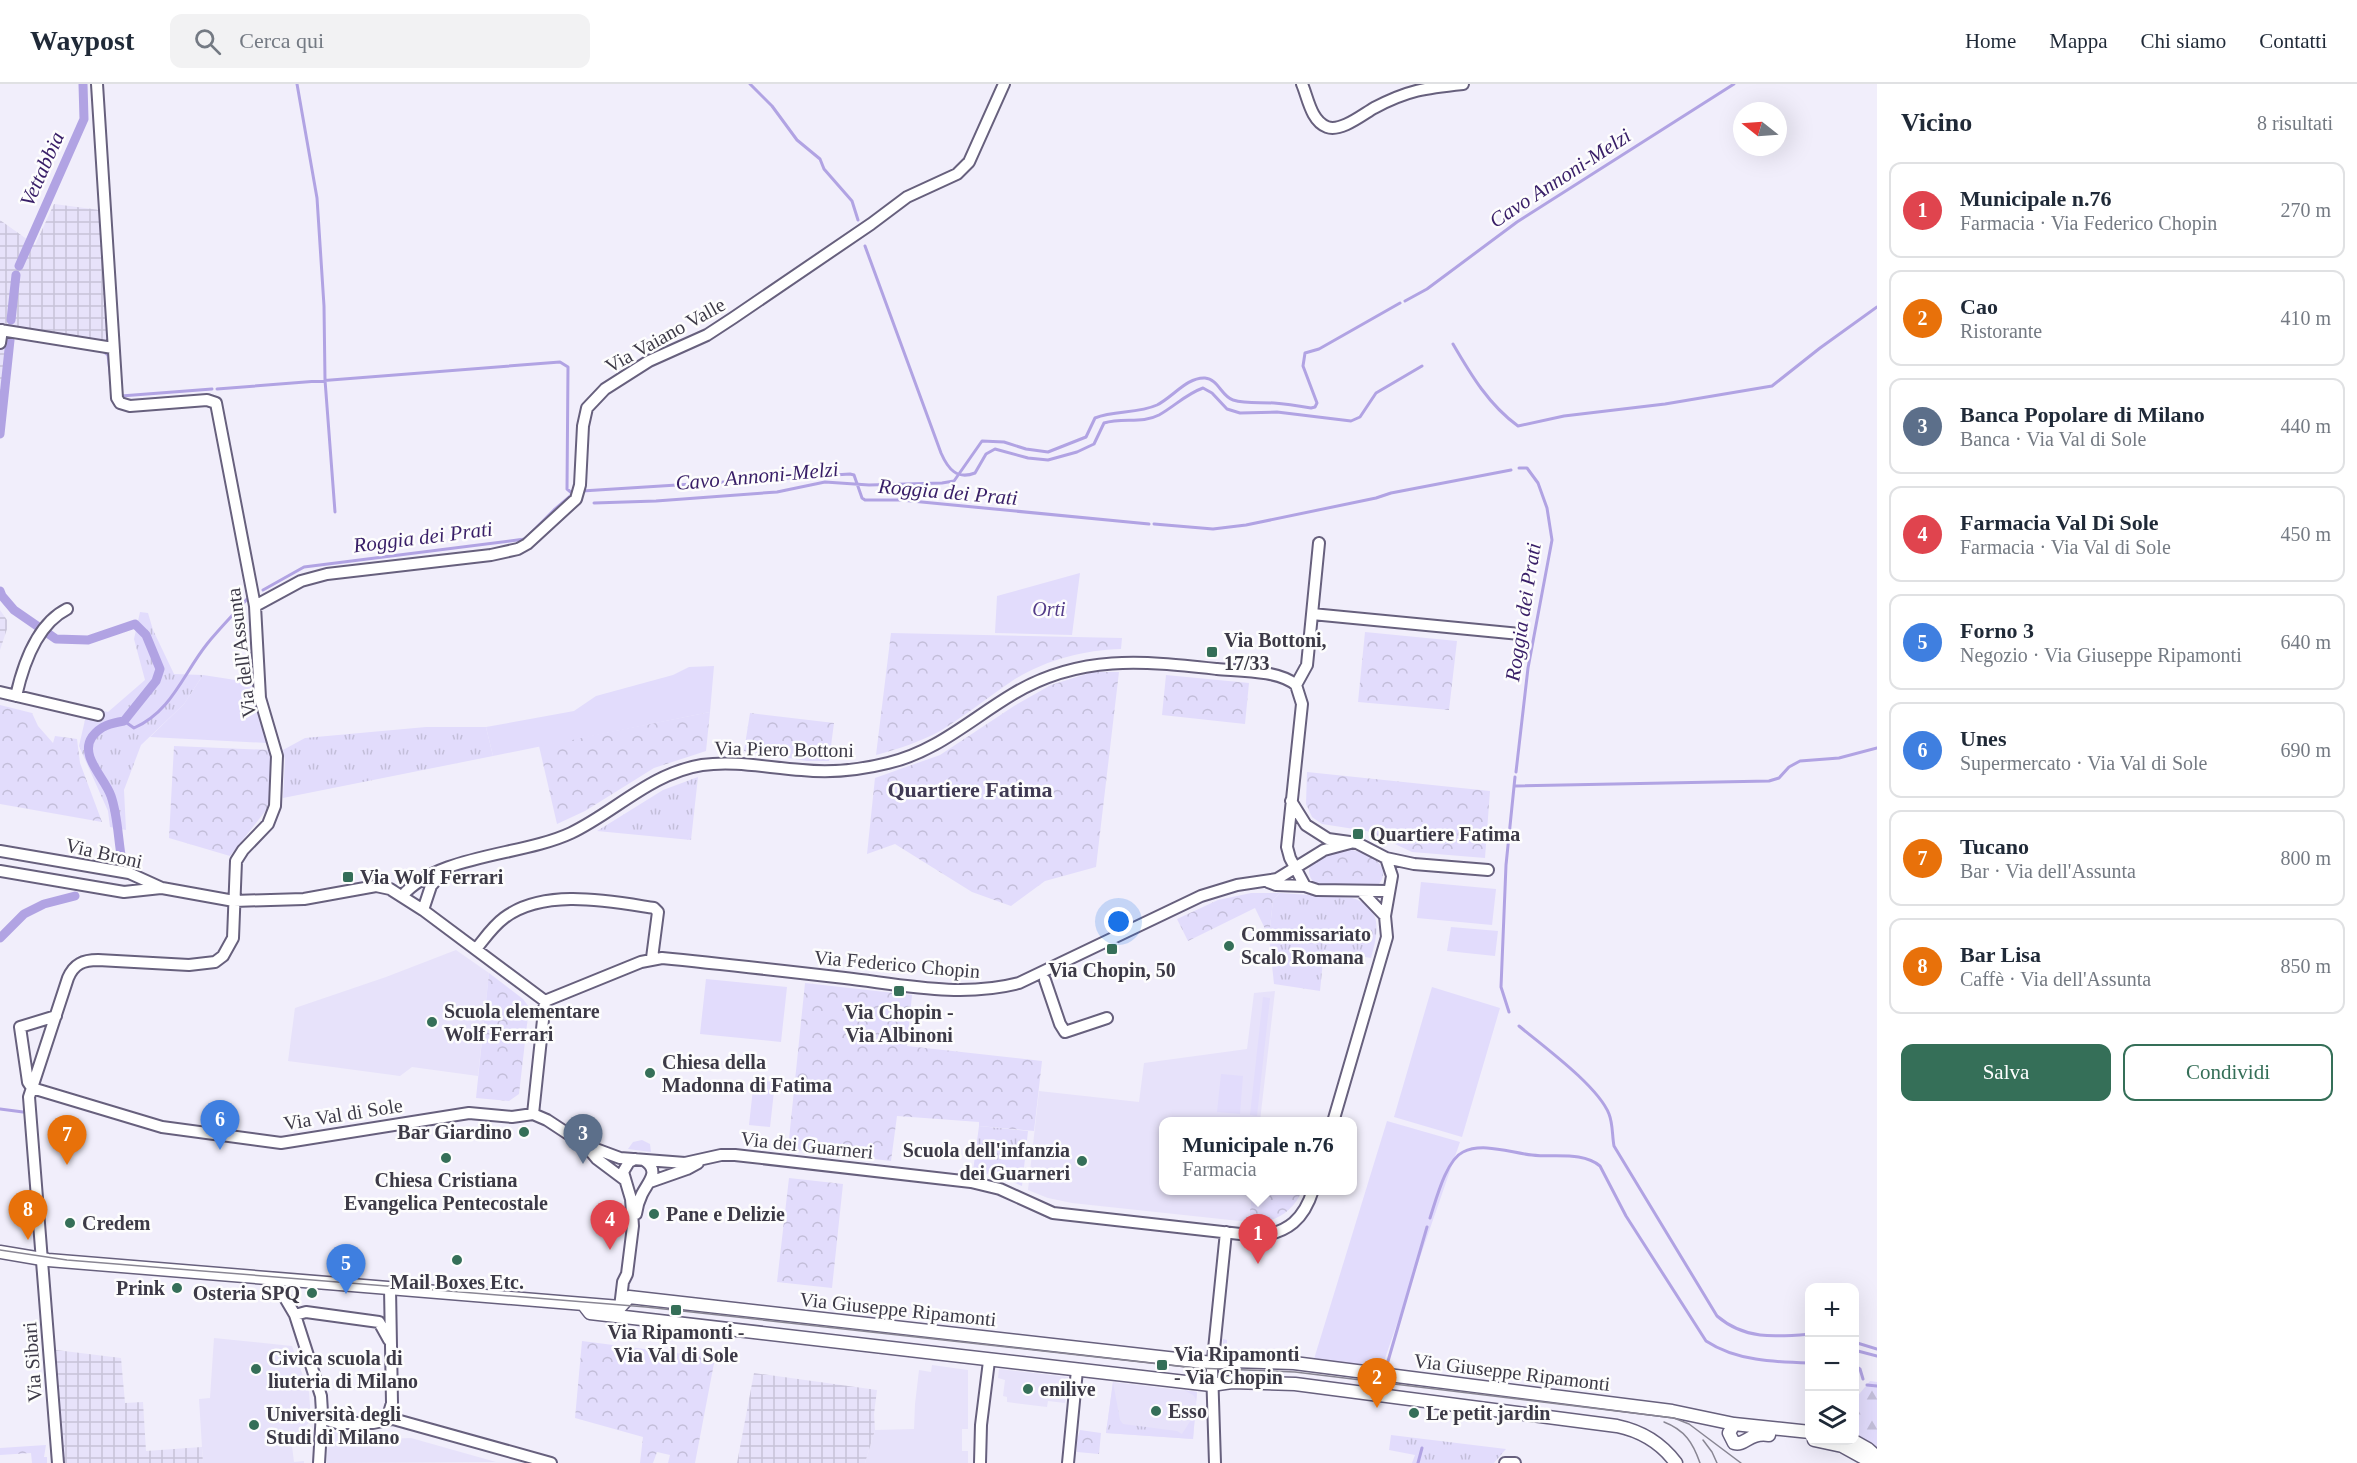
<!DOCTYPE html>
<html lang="it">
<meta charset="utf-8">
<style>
:root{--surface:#fff;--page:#f2f2f3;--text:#1f2937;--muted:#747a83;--line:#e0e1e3;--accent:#356f58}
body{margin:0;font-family:Georgia,serif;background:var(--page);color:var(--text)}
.controls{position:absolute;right:18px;bottom:18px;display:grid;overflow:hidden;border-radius:12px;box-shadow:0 6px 24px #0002}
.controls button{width:54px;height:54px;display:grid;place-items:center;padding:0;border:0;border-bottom:2px solid var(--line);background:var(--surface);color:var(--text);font:30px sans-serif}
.compass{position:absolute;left:1733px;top:18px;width:54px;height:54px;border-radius:50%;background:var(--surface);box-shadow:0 6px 24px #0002;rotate:287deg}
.you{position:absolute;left:1119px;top:838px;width:21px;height:21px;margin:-15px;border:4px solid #fff;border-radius:50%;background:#1a73e8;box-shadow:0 0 0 9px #1a73e833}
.badge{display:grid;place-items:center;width:39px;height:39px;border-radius:50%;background:var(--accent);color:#fff;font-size:20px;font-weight:700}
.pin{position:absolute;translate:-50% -50px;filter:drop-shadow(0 2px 3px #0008)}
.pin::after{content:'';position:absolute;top:32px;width:21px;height:18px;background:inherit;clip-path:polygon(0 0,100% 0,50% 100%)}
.popup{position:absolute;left:1159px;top:1033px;width:198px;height:78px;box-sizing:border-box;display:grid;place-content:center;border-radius:12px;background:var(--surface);filter:drop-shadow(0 2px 4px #0005);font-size:20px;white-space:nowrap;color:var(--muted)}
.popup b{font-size:22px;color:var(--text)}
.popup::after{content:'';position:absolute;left:50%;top:100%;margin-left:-12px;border:12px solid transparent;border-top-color:var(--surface)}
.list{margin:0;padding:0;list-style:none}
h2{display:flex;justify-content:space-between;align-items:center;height:78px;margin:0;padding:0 24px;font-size:26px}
h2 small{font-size:20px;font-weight:400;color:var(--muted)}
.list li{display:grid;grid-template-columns:39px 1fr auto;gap:18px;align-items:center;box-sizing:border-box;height:96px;margin:0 12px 12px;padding:0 12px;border:2px solid var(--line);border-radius:12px}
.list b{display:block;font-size:22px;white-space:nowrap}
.list p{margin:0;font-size:20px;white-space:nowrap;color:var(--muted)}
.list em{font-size:20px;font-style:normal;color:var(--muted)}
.actions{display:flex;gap:12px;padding:18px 24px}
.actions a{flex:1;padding:14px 0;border:2px solid var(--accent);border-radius:12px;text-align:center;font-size:21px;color:var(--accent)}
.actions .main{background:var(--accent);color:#fff}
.icon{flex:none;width:33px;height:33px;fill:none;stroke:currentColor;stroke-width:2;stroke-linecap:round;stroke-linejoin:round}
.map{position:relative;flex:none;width:1877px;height:1379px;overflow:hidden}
header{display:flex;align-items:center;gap:36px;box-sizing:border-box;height:84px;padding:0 30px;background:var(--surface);border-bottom:2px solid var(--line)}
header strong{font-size:28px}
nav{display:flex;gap:33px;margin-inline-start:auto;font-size:21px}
.search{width:420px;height:54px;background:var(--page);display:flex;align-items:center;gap:15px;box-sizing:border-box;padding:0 21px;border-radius:12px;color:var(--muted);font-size:22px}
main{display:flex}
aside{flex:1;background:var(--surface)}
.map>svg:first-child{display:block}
</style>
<header>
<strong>Waypost</strong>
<div class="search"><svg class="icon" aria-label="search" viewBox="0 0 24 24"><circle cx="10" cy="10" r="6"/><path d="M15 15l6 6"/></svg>Cerca qui</div>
<nav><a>Home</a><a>Mappa</a><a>Chi siamo</a><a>Contatti</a></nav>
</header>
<main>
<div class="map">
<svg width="1877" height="1379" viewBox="0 0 1877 1379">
<defs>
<pattern id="industrial-grid" width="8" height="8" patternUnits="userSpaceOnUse" patternTransform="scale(1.5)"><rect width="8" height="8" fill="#e7e2fa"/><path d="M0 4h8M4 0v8" fill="none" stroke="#c7c3d8"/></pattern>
<pattern id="grass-tufts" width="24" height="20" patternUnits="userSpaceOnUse" patternTransform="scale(1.5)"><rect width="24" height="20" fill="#e2dcfc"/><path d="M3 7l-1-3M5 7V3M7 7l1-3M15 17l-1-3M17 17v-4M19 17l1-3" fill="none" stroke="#c3bed9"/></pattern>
<pattern id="forest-firs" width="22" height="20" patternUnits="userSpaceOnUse" patternTransform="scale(1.5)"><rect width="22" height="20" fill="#e2dcfc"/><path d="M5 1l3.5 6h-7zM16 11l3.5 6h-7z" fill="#c3bed9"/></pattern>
<pattern id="park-crowns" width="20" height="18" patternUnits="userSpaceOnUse" patternTransform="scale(1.5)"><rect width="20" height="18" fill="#e2dcfc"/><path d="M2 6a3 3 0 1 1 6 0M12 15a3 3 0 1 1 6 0" fill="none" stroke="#c3bed9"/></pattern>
</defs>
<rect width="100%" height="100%" fill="#f1eefb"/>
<path fill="#e7e2fa" d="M456,866L489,889L478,992L412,983L400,992L288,977L295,924L386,893Z
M1275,907L1260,1037L1164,1038V1106L1252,1107L1249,1138L1072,1119L1048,1114L1028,1106L1039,1007L1139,1018L1144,979L1247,965L1254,909Z
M214,1254L292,1262L309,1308L311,1337L302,1345V1361L292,1362L294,1378L304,1377V1379H203L199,1315L210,1314Z
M932,1281L968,1286V1345H962V1367H968V1379H865L875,1346L914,1345L915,1320L919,1286L931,1288Z
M999,1285L1068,1293L1065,1319L1048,1317L1047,1323L1007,1318V1313L1003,1312L1005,1296L998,1294Z
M1113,1298L1197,1308L1193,1355L1106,1349Z
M382,1347V1355L411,1354L496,1378L327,1379L328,1348Z"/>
<path fill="url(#industrial-grid)" d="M54,120L100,126L109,261L0,241V136L35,161Z
M0,249L7,250L0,313Z
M0,526L7,536V545L0,566Z
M56,1266L121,1274L125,1319L143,1318L146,1367L202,1363L203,1379H64Z
M754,1289L877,1306L874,1330L875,1346L865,1379H737Z"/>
<path fill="url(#grass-tufts)" d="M140,528L148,529L153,546L174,590L203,591L184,620L141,661L124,706L126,746L110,743L108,727L79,662L88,623L108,628L145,596L134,555Z
M426,643H486L493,672L283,714L285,676L283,666L305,654Z
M698,693L691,756L597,747L663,706Z
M1280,809L1352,814C1384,823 1378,849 1371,874L1324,866L1320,907L1274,900L1269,853L1273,816Z
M979,1042L1028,1047L1022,1102L1001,1093L973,1087Z
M642,1056L650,1060L651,1068L628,1065L633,1058Z
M1223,1255L1227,1256V1264L1297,1272L1227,1270L1223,1265Z
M1113,1298L1120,1336L1123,1340L1177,1347L1182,1350C1187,1342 1203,1321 1193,1311C1190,1309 1187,1308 1184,1306L1197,1308L1193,1355L1106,1349Z
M1391,1351L1506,1365L1494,1379H1412L1415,1371L1389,1366Z"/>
<path fill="url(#forest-firs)" d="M1870,1297L1877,1298V1363L1855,1350V1315Z"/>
<path fill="url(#park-crowns)" d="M1365,548L1457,557L1449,626L1358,618Z
M891,549L1122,554L1121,565C1083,566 1045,576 1012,597C988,613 965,632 940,647C920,658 898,665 876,671Z
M1093,588H1119L1096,783L1045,797L1011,822L972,808L895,760L867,770L875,694L940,671L1014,622L1051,601Z
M1166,591L1249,599L1245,640L1162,631Z
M0,621L32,629L38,642L53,659L55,652L77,655L80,679L102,738L0,720Z
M710,628L706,667L654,684L585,727L557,740L539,662Z
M750,629L834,639L829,677H807L744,667Z
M174,662L271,666L270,716L267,725L230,772L169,754Z
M1307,688L1490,707L1485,774L1412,768L1367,747L1322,740L1312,733L1306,720Z
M1347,765C1364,767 1397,781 1377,802C1359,802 1337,805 1320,801C1315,800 1311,796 1310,792C1303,774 1335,766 1347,765Z
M1251,809H1280L1273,816L1269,853L1255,824L1188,857L1177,835L1218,816Z
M489,889L523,915L529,923L519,1010L509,1017L476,1014Z
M805,899L912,911L907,962L1042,977L1034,1047L979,1042V1038L897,1032L891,1077L788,1065Z
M789,1094L843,1100L832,1204L777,1198Z
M1252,1107V1106L1302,1107C1292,1129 1274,1140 1249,1138Z
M582,1257L715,1274L695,1379H668L670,1371L657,1368L653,1379H640L643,1353L575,1334Z
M1080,1346L1101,1349L1099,1370L1077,1368V1356Z
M46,1361L44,1373H47V1379H32L31,1369L0,1371V1364Z"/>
<path fill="#e2dcfc" d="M1080,489L1072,551L995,549L997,512Z
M714,582L710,628L493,672L486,643L574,627L596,612L673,591L689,583Z
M203,591L255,599V616L267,659L150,653L184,620Z
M957,708L960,739L943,740L940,710Z
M1421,798L1496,805L1492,841L1417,834Z
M1451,843L1498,847L1495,872L1447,867Z
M706,895L787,903L781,958L700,950Z
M1432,903L1500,924L1462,1053L1394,1033Z
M1263,913L1270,914L1257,1032L1250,1031Z
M1221,990L1243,992L1240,1030L1217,1028Z
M754,996L775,998L770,1043L749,1041Z
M1387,1037L1460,1058L1382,1283L1314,1275Z"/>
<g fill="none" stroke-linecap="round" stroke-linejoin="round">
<path stroke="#b1a3e3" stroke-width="3" d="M297,0L317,114L324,222L325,296L335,428
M750,0L772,22L797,56L820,75L824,85L852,117L858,136
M865,162L941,369C948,385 957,396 975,389L986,370L995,365L1028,374L1048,376L1077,368L1094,360L1104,339C1122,333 1142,340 1159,331C1175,322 1186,310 1203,304L1212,309L1227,325L1240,329L1277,328L1351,337L1360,333L1376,309L1422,282
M1405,217L1427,205L1517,138L1734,0
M1453,260C1471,291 1489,321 1518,342L1564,332L1665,320L1772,302L1820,264L1877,223
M103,267L108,271L113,313
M217,305L560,278L568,283L567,405L573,410
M121,312L212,305
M582,407L850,390L854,391L862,414L865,416H901L1149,440
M594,419L656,417L777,408L825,398L869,401L942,399L954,397L982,357L1004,358L1026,365L1048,368L1086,353L1095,334C1115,326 1137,330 1157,321C1173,313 1187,293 1205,294C1218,295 1222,313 1233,316C1246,320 1260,318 1274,319C1286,320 1299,322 1311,324L1315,323L1317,319L1303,282L1305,269L1319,265L1400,219
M1154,440L1213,445L1246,441L1376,414L1391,409L1511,386
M263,506L304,483L525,455L554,426L574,409
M124,637L134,644C172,627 183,590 207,560C220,544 235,529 248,514
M1516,688L1528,584L1552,456L1547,424L1538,399L1527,384H1519
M1514,702L1769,697L1779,694L1789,683L1800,677L1839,674L1877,664
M1509,928L1501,903L1506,781L1515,693
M1519,942C1543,962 1598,1002 1609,1030C1613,1040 1612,1051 1614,1062L1717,1232C1745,1256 1775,1253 1810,1250
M0,1025L23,1028
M1430,1134C1436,1116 1446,1076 1463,1068C1483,1058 1511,1069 1532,1071C1554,1074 1582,1067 1600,1082L1626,1132L1706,1257C1736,1277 1775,1278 1810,1279
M1854,1258L1877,1265
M1854,1266L1877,1272
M1854,1281L1860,1285L1863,1295
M1386,1284L1427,1143
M1867,1301L1877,1302
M1418,1379L1422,1364"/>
<path stroke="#b1a3e3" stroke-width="9" d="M19,182L84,35L83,0
M11,236L16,191
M0,350L10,256
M0,507L2,512L14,526L56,555L88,556L135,540L146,551L160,585L156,597L124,637C111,639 100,642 92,653C79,672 105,694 111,712C118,732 118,756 122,777
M0,854L24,830L44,820L75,812"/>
<g stroke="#67607d" stroke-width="14">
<path id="minor" d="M1302,0C1308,14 1311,37 1327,43C1341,48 1362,31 1374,24C1408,6 1425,4 1463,0
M0,246L113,264
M0,259L2,246
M255,522L301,497L327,490L491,471L518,465L527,460L576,415L580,401L583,342L587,324L605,305L649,277L707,251L733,234L871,140L907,113L957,90L969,78L1004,0
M1312,530L1520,550
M1296,601L1307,581L1319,459
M0,608L98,631
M16,612C23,581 37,540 67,525
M1291,717L1306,741L1328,755L1357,759L1386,774L1414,780L1488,786
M0,767L129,789L162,804L234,817L304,815L376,802L390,805L423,826L545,917
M0,787L124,808L161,804
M1268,798L1276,801L1305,802L1317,806L1388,807
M1362,808L1385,832
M402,812C439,770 522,772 571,749C615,728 651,689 702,681C735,676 769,684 802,686C830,689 860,686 888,679C936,668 971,635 1013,610C1080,570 1143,577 1217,585C1239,587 1279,586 1296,601L1302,620L1287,763L1290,774L1305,802
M423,826L431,802L444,787
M476,865C485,854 493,842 504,834C544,804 608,817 654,824L658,828L652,874
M1045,896L1060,940L1065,948L1107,934
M545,917L641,878L662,874C723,880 784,887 845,894C904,901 961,914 1019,899L1201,812L1237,801L1277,795L1324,766L1354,758
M32,1004L162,1043L281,1059L469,1029L512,1033L533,1030L547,1036L585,1061L620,1074L685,1079L721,1071H735L971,1098L1000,1105L1053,1129L1258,1152C1288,1149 1304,1135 1313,1106
M32,1004L28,998L20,943L56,932
M533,1030L545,917
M1333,1038L1387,853L1385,832L1392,792L1386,774
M587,1063L597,1075L625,1096
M650,1098L687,1085L698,1079
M636,1130C637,1123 639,1116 642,1110C648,1098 661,1087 644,1076
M270,1195L275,1197L295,1231L321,1312L322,1328L319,1379
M620,1223L623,1198L627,1190L633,1142L631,1115L623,1088L629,1078L635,1075
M295,1231L306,1228L379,1238L389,1256
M322,1328L327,1336L337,1339H373L393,1335L551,1379
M387,1335L392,1319L390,1204
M58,1379L29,1013L68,894C74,880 83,876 98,876L189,881L215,878L223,872L233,854L236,777L243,766L268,740L275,722L277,672L260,614L255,522L216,319L207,316L130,322L120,319L117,314L97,0
M980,1379L981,1341L989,1277
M1068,1379L1077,1286
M1215,1379L1212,1285L1226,1148
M1505,1379H1515"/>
</g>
<g stroke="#67607d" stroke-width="15">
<path id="tertiary" d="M0,1168L48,1176L620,1223
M583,1220L590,1229L1211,1301L1232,1298L1295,1300L1617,1342C1641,1347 1662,1360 1676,1379
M613,1231L629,1213L1212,1279L1232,1277L1294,1279L1672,1327L1734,1340L1810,1348
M1734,1340L1729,1349L1734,1359C1746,1362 1748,1348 1769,1351
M1814,1356L1842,1362L1873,1379
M1852,1356L1868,1365L1877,1373"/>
</g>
<use href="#minor" stroke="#fff" stroke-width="10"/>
<use href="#tertiary" stroke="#fff" stroke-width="12"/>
<path stroke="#898693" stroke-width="1.5" d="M0,1166L67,1176L646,1223L1195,1284L1295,1288L1674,1334L1689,1340L1741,1379
M1664,1338C1685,1346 1693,1359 1700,1379
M1703,1356L1712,1368L1717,1379"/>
</g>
<g fill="#356f58" stroke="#fdfdfd" stroke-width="2">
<rect x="1206" y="562" width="12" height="12" rx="3"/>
<rect x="1352" y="744" width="12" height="12" rx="3"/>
<rect x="342" y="787" width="12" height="12" rx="3"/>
<circle cx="1229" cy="862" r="6"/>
<rect x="1106" y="859" width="12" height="12" rx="3"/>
<rect x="893" y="901" width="12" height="12" rx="3"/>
<circle cx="432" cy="938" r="6"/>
<circle cx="650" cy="989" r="6"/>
<circle cx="524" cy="1048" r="6"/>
<circle cx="446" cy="1074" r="6"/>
<circle cx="1082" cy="1077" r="6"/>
<circle cx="654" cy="1130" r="6"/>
<circle cx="70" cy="1139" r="6"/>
<circle cx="457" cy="1176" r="6"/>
<circle cx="177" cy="1204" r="6"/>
<circle cx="312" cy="1209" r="6"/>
<rect x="670" y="1220" width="12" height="12" rx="3"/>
<rect x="1156" y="1275" width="12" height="12" rx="3"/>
<circle cx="256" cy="1285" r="6"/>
<circle cx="1028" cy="1305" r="6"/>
<circle cx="1156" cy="1327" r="6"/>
<circle cx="1414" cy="1329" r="6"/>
<circle cx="254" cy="1341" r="6"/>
</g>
<g text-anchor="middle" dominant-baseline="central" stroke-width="5" stroke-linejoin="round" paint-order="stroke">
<g font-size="20" fill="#3d3a47" stroke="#fdfdfd">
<text transform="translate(665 251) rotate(-29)">Via Vaiano Valle</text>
<text transform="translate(241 569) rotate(-97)">Via dell'Assunta</text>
<text transform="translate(784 665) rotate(1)">Via Piero Bottoni</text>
<text transform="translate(104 769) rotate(13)">Via Broni</text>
<text transform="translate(897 880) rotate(5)">Via Federico Chopin</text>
<text transform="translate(343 1030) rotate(-9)">Via Val di Sole</text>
<text transform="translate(807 1061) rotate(6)">Via dei Guarneri</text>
<text transform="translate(898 1225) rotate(6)">Via Giuseppe Ripamonti</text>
<text transform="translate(32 1278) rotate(-94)">Via Sibari</text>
<text transform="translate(1512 1288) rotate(7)">Via Giuseppe Ripamonti</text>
</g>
<g font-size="20" font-style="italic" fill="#543d89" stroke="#fdfdfd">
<text x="1049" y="525">Orti</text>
</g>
<g font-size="20" font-weight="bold" fill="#3d3a47" stroke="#fdfdfd" text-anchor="start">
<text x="1224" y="556">Via Bottoni,<tspan x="1224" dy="23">17/33</tspan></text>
<text x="1370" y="750">Quartiere Fatima</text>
<text x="360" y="793">Via Wolf Ferrari</text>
<text x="1241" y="850">Commissariato<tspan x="1241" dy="23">Scalo Romana</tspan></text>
<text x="1112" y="886" text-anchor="middle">Via Chopin, 50</text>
<text x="444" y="927">Scuola elementare<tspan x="444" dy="23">Wolf Ferrari</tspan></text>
<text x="899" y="928" text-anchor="middle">Via Chopin -<tspan x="899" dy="23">Via Albinoni</tspan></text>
<text x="662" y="978">Chiesa della<tspan x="662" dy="23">Madonna di Fatima</tspan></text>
<text x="512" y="1048" text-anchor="end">Bar Giardino</text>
<text x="1070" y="1066" text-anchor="end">Scuola dell'infanzia<tspan x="1070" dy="23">dei Guarneri</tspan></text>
<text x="446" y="1096" text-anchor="middle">Chiesa Cristiana<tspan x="446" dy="23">Evangelica Pentecostale</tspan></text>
<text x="666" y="1130">Pane e Delizie</text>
<text x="82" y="1139">Credem</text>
<text x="457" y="1198" text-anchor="middle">Mail Boxes Etc.</text>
<text x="165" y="1204" text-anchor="end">Prink</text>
<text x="300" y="1209" text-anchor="end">Osteria SPQ</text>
<text x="676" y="1248" text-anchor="middle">Via Ripamonti -<tspan x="676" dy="23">Via Val di Sole</tspan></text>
<text x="1174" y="1270">Via Ripamonti<tspan x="1174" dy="23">- Via Chopin</tspan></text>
<text x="268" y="1274">Civica scuola di<tspan x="268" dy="23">liuteria di Milano</tspan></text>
<text x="1040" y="1305">enilive</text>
<text x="1168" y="1327">Esso</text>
<text x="1426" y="1329">Le petit jardin</text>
<text x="266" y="1330">Università degli<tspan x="266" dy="23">Studi di Milano</tspan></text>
</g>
<g font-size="21" font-style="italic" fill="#381e67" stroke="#fdfdfd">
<text transform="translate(42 85) rotate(-66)">Vettabbia</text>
<text transform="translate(1560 94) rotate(-33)">Cavo Annoni-Melzi</text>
<text transform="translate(757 392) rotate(-5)">Cavo Annoni-Melzi</text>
<text transform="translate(948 408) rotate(5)">Roggia dei Prati</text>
<text transform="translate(423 453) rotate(-7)">Roggia dei Prati</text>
<text transform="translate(1523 528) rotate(-81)">Roggia dei Prati</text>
</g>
<g font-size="22" font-weight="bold" fill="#403a54" stroke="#fdfdfd">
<text x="970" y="705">Quartiere Fatima</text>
</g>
</g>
</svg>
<div class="controls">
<button>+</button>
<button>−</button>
<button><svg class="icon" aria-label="layers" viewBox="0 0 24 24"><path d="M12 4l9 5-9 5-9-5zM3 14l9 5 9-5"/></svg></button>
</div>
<svg class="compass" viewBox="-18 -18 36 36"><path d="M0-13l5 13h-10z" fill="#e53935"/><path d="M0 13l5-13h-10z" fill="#747a83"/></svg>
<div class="you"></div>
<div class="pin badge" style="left:1258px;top:1180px;background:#e0444e">1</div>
<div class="popup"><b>Municipale n.76</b>Farmacia</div>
<div class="pin badge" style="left:1377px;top:1324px;background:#e8710a">2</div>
<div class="pin badge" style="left:583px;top:1080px;background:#5c6f8a">3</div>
<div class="pin badge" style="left:610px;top:1166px;background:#e0444e">4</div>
<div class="pin badge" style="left:346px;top:1210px;background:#3f7fe0">5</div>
<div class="pin badge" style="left:220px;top:1066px;background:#3f7fe0">6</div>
<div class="pin badge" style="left:67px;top:1081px;background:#e8710a">7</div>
<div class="pin badge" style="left:28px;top:1156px;background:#e8710a">8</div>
</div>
<aside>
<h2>Vicino<small>8 risultati</small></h2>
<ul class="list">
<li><span class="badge" style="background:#e0444e">1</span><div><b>Municipale n.76</b><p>Farmacia · Via Federico Chopin</p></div><em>270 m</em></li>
<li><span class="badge" style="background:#e8710a">2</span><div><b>Cao</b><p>Ristorante</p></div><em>410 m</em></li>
<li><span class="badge" style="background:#5c6f8a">3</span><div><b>Banca Popolare di Milano</b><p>Banca · Via Val di Sole</p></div><em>440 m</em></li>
<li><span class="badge" style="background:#e0444e">4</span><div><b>Farmacia Val Di Sole</b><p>Farmacia · Via Val di Sole</p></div><em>450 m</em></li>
<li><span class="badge" style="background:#3f7fe0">5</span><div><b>Forno 3</b><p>Negozio · Via Giuseppe Ripamonti</p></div><em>640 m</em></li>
<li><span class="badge" style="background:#3f7fe0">6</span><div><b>Unes</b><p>Supermercato · Via Val di Sole</p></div><em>690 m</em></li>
<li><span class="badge" style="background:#e8710a">7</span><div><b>Tucano</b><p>Bar · Via dell'Assunta</p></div><em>800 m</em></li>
<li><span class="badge" style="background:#e8710a">8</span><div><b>Bar Lisa</b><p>Caffè · Via dell'Assunta</p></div><em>850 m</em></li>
</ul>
<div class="actions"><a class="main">Salva</a><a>Condividi</a></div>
</aside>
</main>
